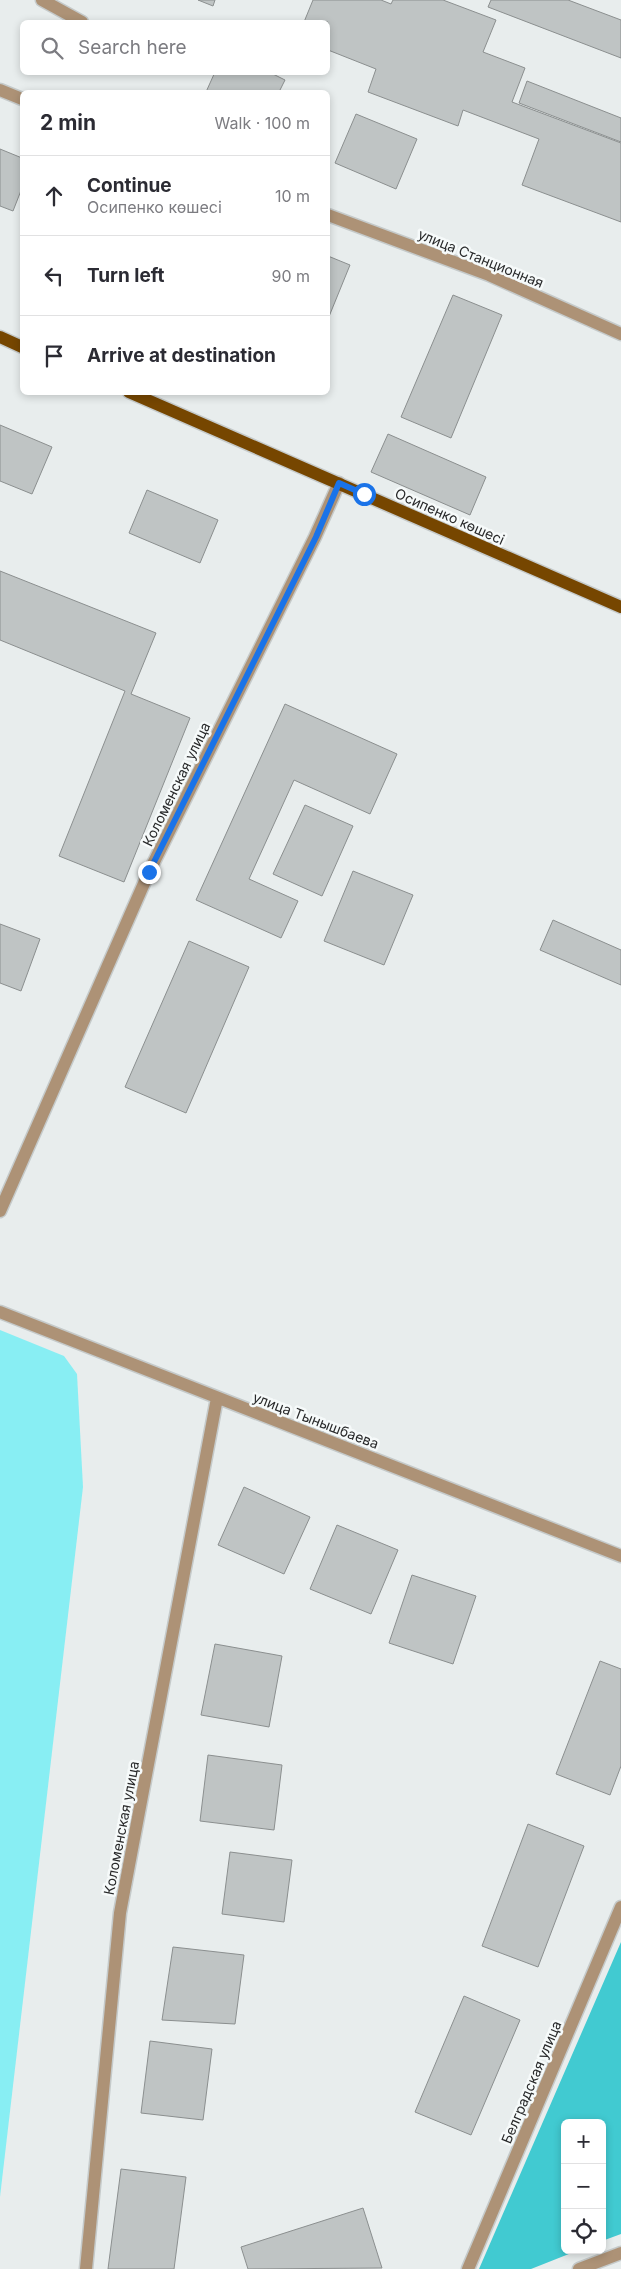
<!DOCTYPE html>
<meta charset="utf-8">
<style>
:root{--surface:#fff;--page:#f2f2f3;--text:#2b2b33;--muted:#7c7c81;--line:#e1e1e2}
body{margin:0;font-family:Inter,sans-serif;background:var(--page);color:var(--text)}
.controls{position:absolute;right:15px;bottom:15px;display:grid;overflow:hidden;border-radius:8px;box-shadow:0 2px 8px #0003}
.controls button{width:45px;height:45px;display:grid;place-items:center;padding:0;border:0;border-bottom:1px solid var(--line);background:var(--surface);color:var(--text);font:25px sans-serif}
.stop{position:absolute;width:15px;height:15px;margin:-11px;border:4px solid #1a73e8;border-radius:50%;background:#fff}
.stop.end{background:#1a73e8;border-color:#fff;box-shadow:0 1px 5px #0008}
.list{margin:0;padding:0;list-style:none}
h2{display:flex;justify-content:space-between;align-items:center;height:65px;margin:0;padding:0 20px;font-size:21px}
h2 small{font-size:16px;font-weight:400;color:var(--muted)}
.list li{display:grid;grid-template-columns:32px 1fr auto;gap:15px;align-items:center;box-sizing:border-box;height:80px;padding:0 20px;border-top:1px solid var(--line)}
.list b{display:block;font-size:19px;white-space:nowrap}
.list p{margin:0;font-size:16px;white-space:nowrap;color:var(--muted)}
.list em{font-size:16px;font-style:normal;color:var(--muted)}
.icon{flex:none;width:28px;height:28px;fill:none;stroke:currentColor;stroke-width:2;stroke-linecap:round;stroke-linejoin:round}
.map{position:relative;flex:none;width:621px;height:2269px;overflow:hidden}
.search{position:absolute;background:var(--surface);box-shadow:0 2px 8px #0003;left:20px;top:20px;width:310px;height:55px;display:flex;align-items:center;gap:12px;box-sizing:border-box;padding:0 18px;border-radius:8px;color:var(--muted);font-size:19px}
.panel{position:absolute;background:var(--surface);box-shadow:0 2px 8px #0003;left:20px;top:90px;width:310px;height:305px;border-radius:8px}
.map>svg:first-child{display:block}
</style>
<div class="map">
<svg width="621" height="2269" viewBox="0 0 621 2269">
<rect width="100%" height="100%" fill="#e8eded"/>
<path fill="#88eef3" d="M0,1330L64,1356L77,1374L83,1487L0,2197Z"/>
<path fill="#41cad1" d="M621,1942V2234L602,2241V2123H565V2250H579L531,2269H479Z"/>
<path fill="#bfc4c4" stroke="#8b8f8f" d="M198,0H215L213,6Z
M313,0H381L391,4L393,0H443L496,20L483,52L525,68L512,102L621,143V222L522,185L539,139L463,110L458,126L368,92L376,69L328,50V22H304Z
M491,0H568L621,20V58L488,7Z
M215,72H269L285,80L279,92H206Z
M527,81L621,118V142L519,103Z
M356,114L417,139L396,189L335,163Z
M0,149L22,158V188L13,211L0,206Z
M328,256L350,265L328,319Z
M453,295L502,315L451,438L401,417Z
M0,425L52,447L32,494L0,481Z
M388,434L486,477L470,515L371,472Z
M147,490L218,520L200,563L129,533Z
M0,571L156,633L131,694L190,718L124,882L59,856L125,691L0,640Z
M285,704L397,754L370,814L294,780L249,879L298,901L281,938L196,900Z
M305,805L353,826L322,896L273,874Z
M353,871L413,895L384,965L324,941Z
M553,920L621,950V985L540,950Z
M0,924L40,939L21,991L0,983Z
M189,941L249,967L186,1113L125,1087Z
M244,1487L310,1517L284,1574L218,1545Z
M337,1525L398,1550L371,1614L310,1589Z
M412,1575L476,1596L453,1664L389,1643Z
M215,1644L282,1656L269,1727L201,1715Z
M600,1661L621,1669V1766L610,1795L556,1774Z
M208,1755L282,1765L274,1830L200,1821Z
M528,1824L584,1846L538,1967L482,1946Z
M230,1852L292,1860L284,1922L222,1914Z
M173,1947L244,1955L235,2024L162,2020Z
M464,1996L520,2020L471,2135L415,2112Z
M150,2041L212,2049L203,2120L141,2113Z
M121,2169L186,2177L174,2269H108Z
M363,2208L382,2268L248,2269L241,2247Z"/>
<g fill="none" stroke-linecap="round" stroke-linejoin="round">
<g stroke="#c5caca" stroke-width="15">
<path id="minor" d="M42,0L82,22
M0,90L22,99
M328,215L489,275L621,334
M0,1211L149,872L315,537L339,483
M0,1312L621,1556
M86,2269L120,1913L217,1398
M468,2269L621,1907
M579,2269L621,2253"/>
</g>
<g stroke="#c5caca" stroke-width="15">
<path id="major" d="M0,337L22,347
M129,392L621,607"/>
</g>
<use href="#minor" stroke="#ad9276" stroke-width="12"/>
<use href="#major" stroke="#764600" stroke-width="12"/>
</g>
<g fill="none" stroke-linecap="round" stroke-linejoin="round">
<path stroke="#1a73e8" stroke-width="6" d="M149,872L316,537L339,483L364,494"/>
</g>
<g text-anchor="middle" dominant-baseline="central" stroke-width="5" stroke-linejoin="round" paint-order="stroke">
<g font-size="14" fill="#28292a" stroke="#f6fafa">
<text transform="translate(481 258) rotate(22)">улица Станционная</text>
<text transform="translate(450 516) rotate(24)">Осипенко көшесі</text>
<text transform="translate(176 784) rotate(-64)">Коломенская улица</text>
<text transform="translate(316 1420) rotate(21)">улица Тынышбаева</text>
<text transform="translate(121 1828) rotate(-79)">Коломенская улица</text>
<text transform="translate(531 2082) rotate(-67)">Белградская улица</text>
</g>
</g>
</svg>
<div class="controls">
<button>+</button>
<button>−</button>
<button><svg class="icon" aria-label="locate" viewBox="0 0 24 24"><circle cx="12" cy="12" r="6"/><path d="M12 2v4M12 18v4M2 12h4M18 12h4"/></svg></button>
</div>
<div class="stop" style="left:364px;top:494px"></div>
<div class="stop end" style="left:149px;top:872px"></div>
<div class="search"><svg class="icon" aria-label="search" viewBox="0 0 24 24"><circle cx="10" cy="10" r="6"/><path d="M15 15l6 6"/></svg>Search here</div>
<section class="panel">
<h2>2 min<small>Walk · 100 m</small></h2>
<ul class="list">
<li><svg class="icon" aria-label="ahead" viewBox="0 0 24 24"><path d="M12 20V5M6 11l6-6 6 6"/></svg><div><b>Continue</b><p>Осипенко көшесі</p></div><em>10 m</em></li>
<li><svg class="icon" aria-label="left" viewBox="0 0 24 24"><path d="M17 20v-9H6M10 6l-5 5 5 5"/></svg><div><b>Turn left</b></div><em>90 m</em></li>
<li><svg class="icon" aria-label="arrive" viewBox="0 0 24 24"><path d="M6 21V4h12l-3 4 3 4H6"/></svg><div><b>Arrive at destination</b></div></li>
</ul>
</section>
</div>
